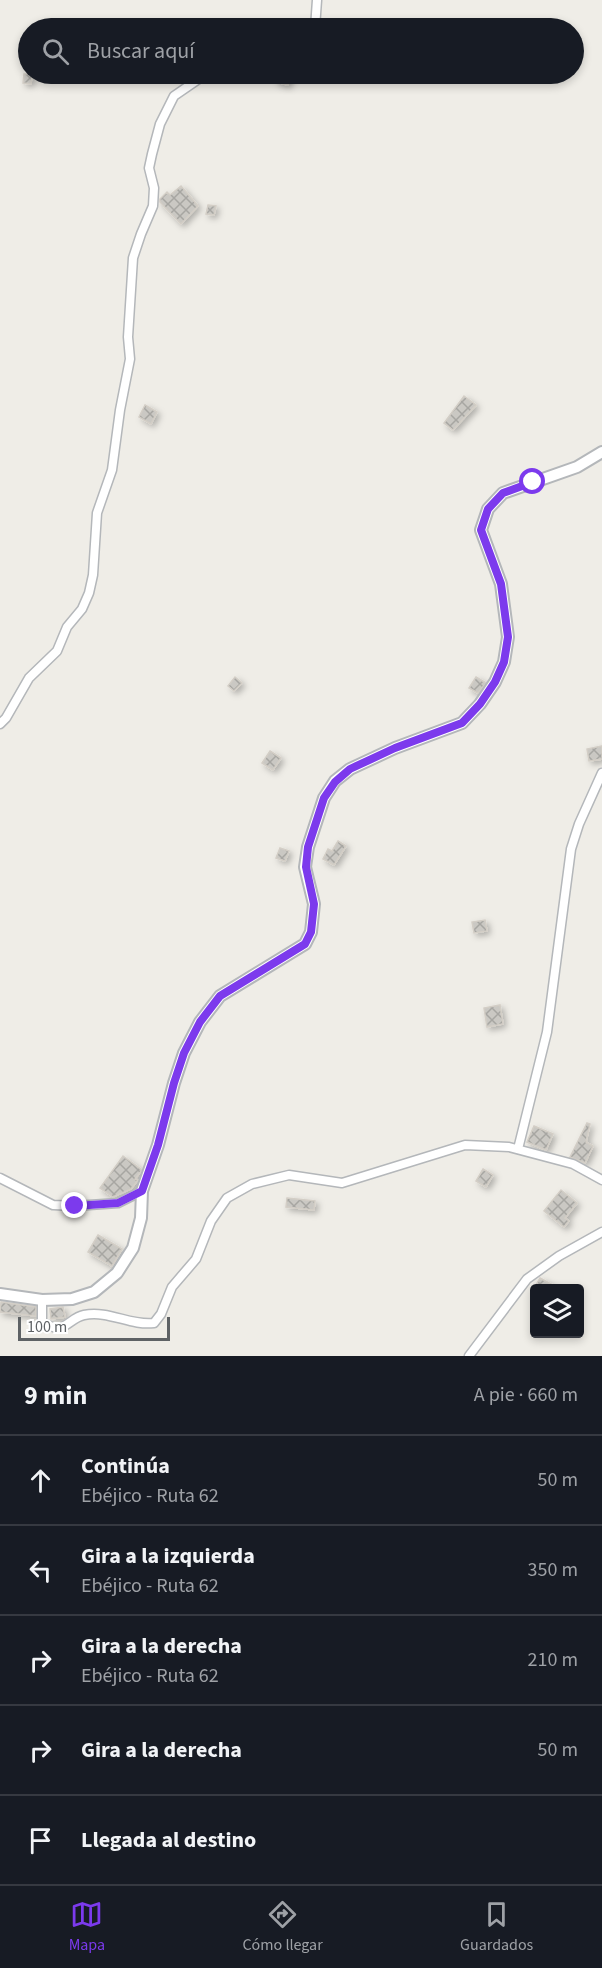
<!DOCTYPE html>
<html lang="es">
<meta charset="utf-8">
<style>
:root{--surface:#171b24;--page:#242831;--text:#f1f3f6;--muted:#9ea1a6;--line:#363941;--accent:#7c3aed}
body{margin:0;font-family:"Source Sans 3",sans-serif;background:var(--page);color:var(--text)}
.controls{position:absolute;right:18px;bottom:18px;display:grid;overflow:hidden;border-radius:6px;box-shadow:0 3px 9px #0003}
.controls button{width:54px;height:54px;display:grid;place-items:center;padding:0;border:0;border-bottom:2px solid var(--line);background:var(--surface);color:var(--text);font:30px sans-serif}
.scale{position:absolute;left:18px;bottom:15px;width:152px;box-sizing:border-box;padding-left:6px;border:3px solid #5e6265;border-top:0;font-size:16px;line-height:21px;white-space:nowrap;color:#5e6265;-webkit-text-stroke:4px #fff;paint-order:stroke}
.stop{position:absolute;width:18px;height:18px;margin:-14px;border:4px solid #7c3aed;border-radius:50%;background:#fff}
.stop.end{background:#7c3aed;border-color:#fff;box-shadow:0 2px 6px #0008}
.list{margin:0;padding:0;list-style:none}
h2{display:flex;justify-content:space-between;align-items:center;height:78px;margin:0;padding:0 24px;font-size:26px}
h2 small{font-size:20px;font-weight:400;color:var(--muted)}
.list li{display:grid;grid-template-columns:39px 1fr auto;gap:18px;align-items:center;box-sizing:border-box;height:90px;padding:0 24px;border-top:2px solid var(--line)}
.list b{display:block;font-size:22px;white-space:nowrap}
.list p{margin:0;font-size:20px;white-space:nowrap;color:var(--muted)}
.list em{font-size:20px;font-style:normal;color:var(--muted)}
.icon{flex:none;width:33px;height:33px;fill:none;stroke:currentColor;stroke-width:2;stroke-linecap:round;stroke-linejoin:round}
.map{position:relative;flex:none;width:602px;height:1356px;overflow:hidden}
.search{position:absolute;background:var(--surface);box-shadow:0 3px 9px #0003;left:18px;right:18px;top:18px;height:66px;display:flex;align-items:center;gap:15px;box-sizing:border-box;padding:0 21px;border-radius:33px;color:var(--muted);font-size:22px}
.sheet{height:528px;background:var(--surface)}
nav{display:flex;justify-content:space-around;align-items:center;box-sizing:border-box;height:84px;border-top:2px solid var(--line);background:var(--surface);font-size:16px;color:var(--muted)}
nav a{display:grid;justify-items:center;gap:3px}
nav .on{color:var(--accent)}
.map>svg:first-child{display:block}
</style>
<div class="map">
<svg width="602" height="1356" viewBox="0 0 602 1356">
<defs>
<pattern id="building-cross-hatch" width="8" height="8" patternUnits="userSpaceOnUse" patternTransform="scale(1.5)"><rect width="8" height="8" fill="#cac8c3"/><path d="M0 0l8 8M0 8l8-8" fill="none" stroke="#a7a6a2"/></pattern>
<filter id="shadow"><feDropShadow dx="3" dy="3" stdDeviation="3" flood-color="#0004"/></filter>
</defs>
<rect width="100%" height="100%" fill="#efede7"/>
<path fill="url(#building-cross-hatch)" stroke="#d3cec6" stroke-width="1.5" filter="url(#shadow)" d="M24,74H32L31,84L23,83Z
M278,74H291L288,85L276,82Z
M181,186L198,206L181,224L160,202V199L167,192L170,195Z
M208,205L216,206L214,215L206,214Z
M464,396L476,405L453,430L444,423Z
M145,405L157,412L151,424L139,417Z
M235,677L242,683L234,691L228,686Z
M476,677L486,683L478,693L469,688Z
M602,746V759L589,761L587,749Z
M270,751L281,758L273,770L262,763Z
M338,841L346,846L334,865L323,859L328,849L332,851Z
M280,848L289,851L285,861L276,858Z
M485,920L487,931L474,933L472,922Z
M500,1005L503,1024L487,1027L484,1008Z
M587,1123L590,1124L586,1142L593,1146L585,1163L570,1157Z
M534,1126L553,1134L546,1150L527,1142Z
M123,1156L142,1170L135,1179L138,1180L131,1189L113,1197L100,1188Z
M483,1169L493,1175L486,1187L476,1181Z
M561,1190L577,1203L565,1218L569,1221L564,1227L544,1211Z
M287,1198L315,1201L314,1210L286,1207Z
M98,1235L122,1249L112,1266L88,1252Z
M540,1278L558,1288H542L536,1285Z
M1,1302L36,1307V1316L0,1312Z
M63,1307L65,1317L51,1319L50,1309Z"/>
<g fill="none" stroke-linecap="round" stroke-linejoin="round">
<g stroke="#b4b7ba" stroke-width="11">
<path id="minor" d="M315,28L317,0
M0,724L6,718L29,678L57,651L67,627L82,609L89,593L93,575L97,513L112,470L120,410L130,359L128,337L133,258L141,234L153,206L154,188L149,168L152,154L160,124L174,96L206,74
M518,1149L547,1032L571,849L579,824L602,773
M0,1178L53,1205L75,1206L118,1203L142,1191
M42,1300V1321C64,1338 68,1318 84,1315C109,1310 130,1326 154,1323L161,1314L172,1287L196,1259L211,1221L227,1198L252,1184L289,1175L342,1183L465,1145L509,1147L573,1164L602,1180
M469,1356L527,1279L559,1256L602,1232"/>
</g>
<g stroke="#b4b7ba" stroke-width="14">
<path id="tertiary" d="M0,1294L42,1300L72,1299L94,1292L117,1273L133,1248L141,1218L142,1191L158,1145L174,1083L184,1053L200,1022L220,996L305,944L311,932L314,904L305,867L308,847L324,798L335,781L350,769L395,748L462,723L480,704L495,682L504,662L508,637L501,584L481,530L488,509L503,493L577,467L602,452"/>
</g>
<use href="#minor" stroke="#fff" stroke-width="8"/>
<use href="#tertiary" stroke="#fff" stroke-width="10"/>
</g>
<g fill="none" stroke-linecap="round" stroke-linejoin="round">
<path stroke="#7c3aed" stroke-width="8" d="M75,1206L118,1203L142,1191L158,1145L174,1083L184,1053L200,1022L220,996L305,944L311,932L314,904L306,867L308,847L324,798L335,782L350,769L395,748L462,723L480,704L495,682L504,662L508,637L501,584L481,530L488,509L503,493L533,482"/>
</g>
</svg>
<div class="controls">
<button><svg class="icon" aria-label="layers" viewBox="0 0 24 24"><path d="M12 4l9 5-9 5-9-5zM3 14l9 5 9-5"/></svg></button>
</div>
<div class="scale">100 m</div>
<div class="stop" style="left:533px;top:482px"></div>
<div class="stop end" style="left:75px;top:1206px"></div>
<div class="search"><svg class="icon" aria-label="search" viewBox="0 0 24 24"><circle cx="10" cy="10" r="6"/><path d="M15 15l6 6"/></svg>Buscar aquí</div>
</div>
<section class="sheet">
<h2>9 min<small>A pie · 660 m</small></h2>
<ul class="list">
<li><svg class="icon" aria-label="ahead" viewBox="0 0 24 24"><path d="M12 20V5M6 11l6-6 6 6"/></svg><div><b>Continúa</b><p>Ebéjico - Ruta 62</p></div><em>50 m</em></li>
<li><svg class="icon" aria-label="left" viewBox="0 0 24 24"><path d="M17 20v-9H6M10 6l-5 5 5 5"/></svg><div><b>Gira a la izquierda</b><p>Ebéjico - Ruta 62</p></div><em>350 m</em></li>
<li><svg class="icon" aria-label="right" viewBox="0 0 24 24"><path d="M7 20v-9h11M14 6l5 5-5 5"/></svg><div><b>Gira a la derecha</b><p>Ebéjico - Ruta 62</p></div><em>210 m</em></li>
<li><svg class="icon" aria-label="right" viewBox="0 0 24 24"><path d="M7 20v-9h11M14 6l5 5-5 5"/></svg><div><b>Gira a la derecha</b></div><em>50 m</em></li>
<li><svg class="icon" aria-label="arrive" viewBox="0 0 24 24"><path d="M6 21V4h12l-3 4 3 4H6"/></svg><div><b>Llegada al destino</b></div></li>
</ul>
</section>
<nav>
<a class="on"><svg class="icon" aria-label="map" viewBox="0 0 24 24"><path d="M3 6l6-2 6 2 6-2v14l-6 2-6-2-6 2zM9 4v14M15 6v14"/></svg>Mapa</a>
<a><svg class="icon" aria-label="directions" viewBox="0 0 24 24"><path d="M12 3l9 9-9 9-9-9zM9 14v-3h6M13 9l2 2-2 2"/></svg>Cómo llegar</a>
<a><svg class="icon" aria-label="saved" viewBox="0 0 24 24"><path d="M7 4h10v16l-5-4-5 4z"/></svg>Guardados</a>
</nav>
